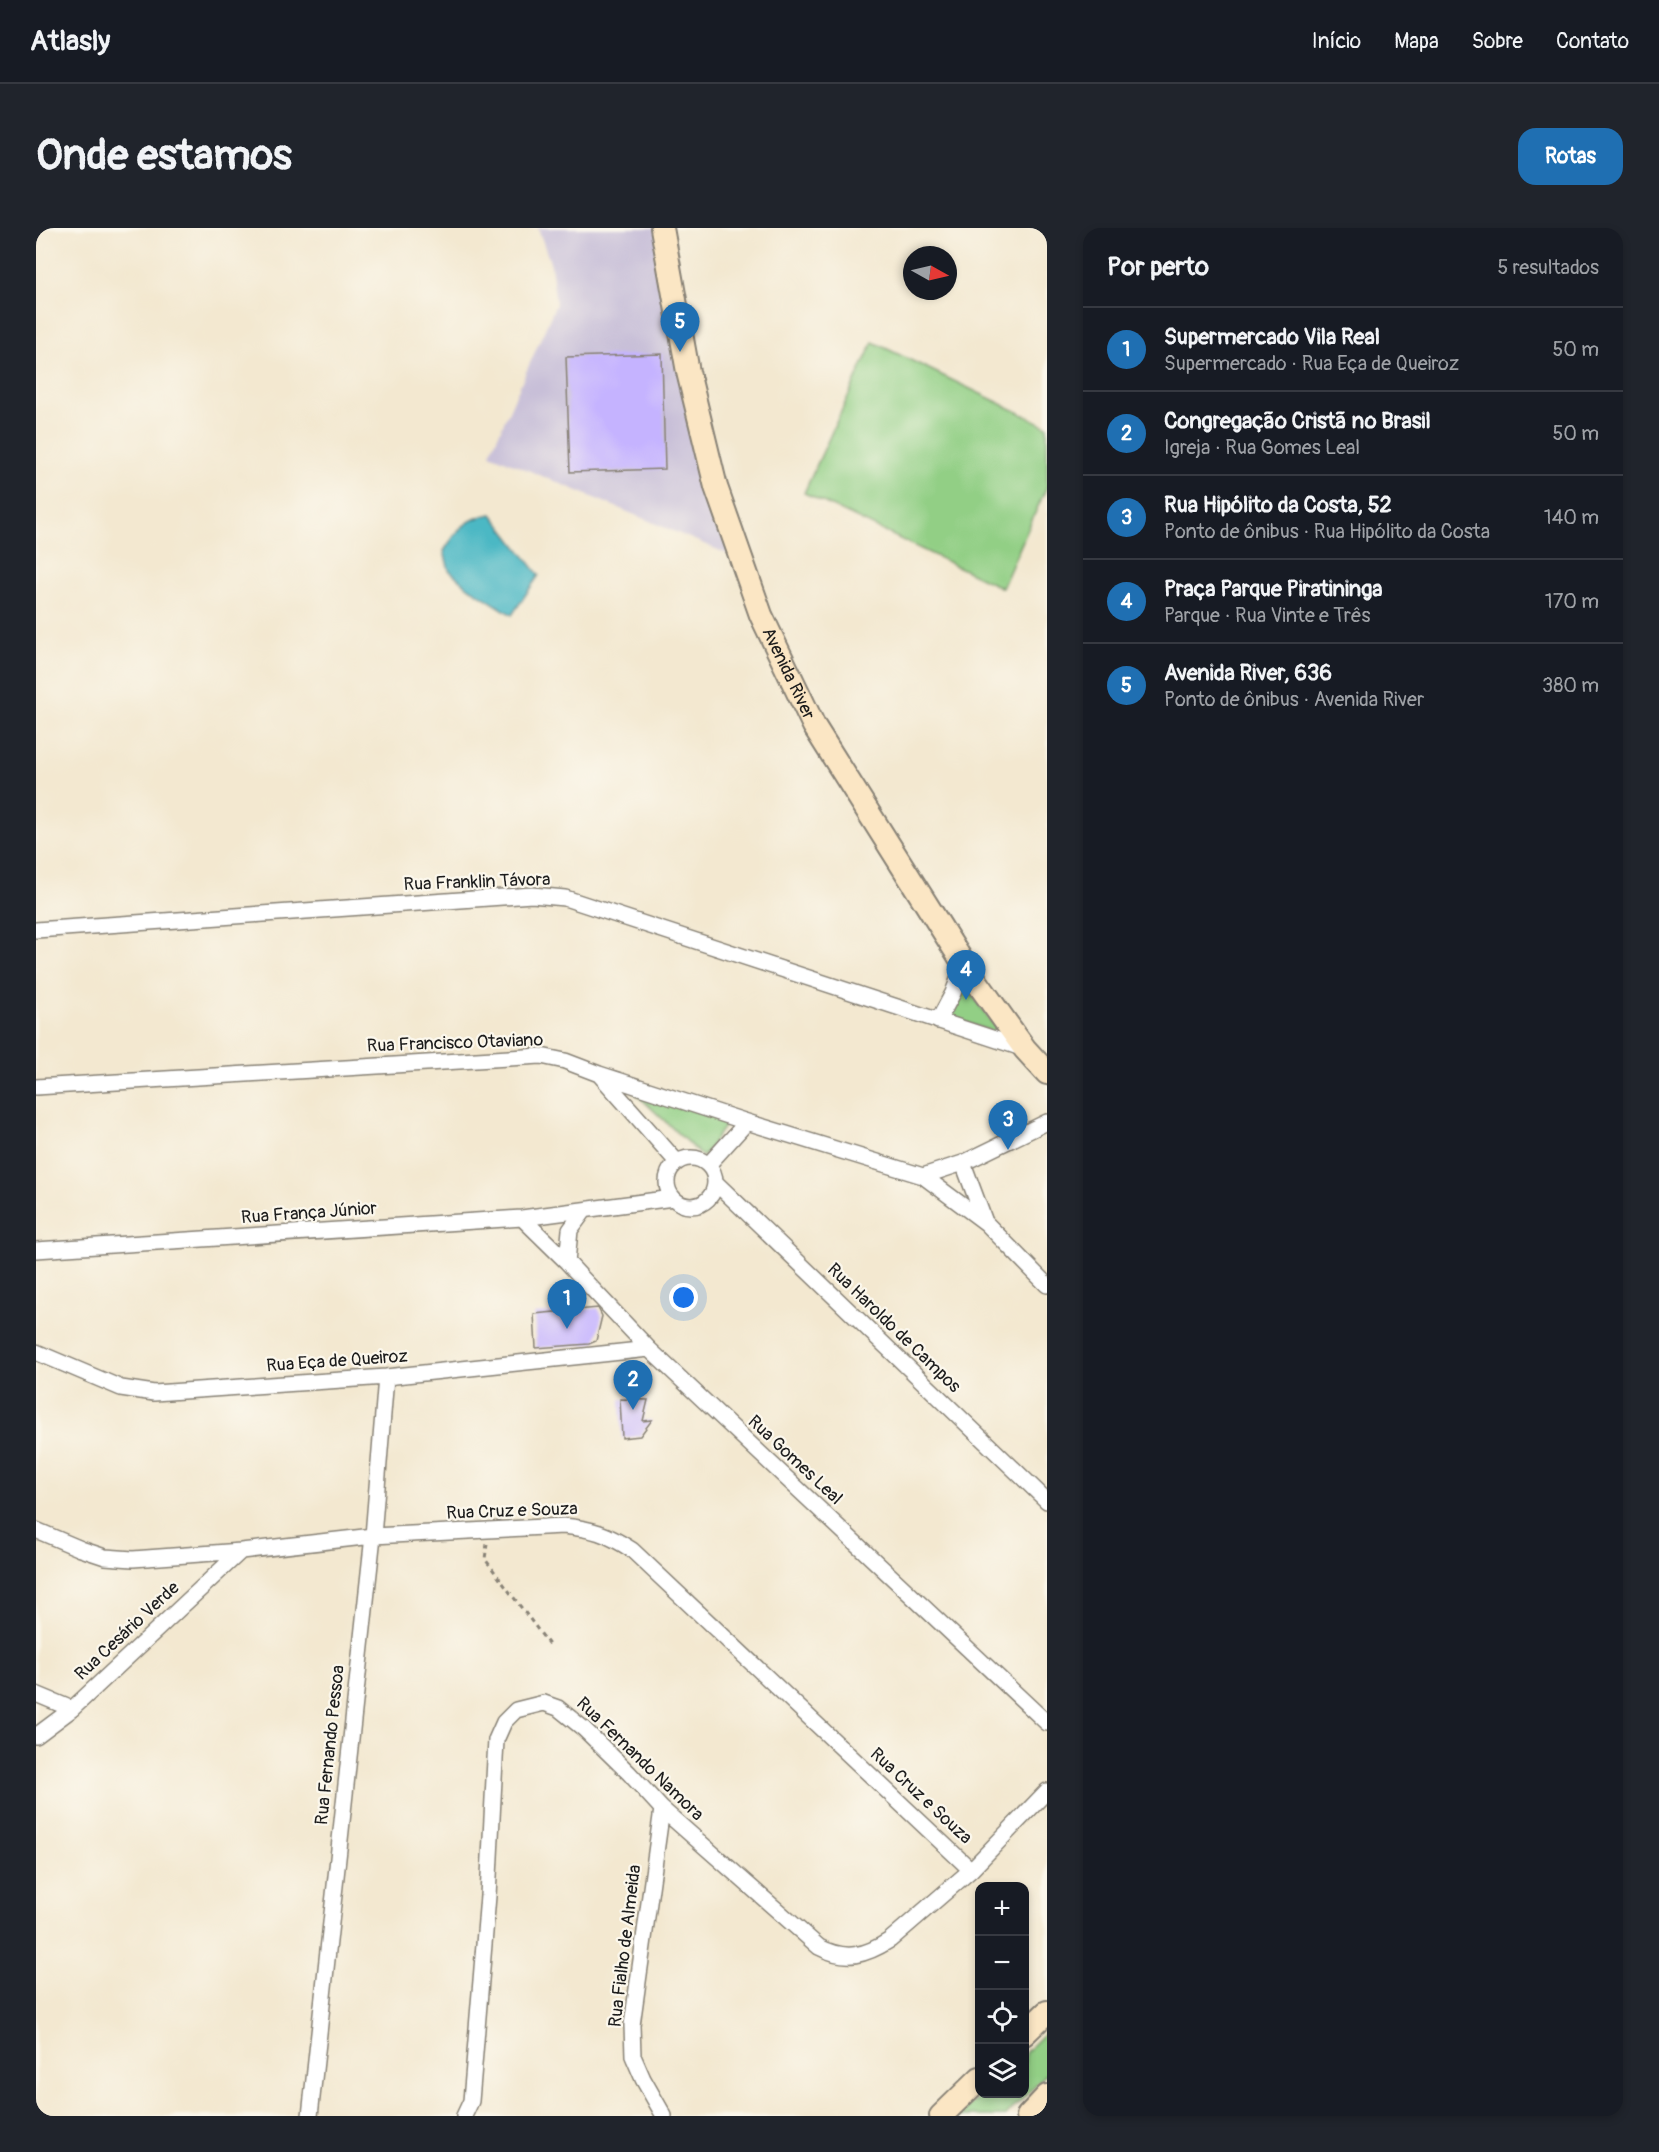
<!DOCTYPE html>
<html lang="pt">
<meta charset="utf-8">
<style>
:root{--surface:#171b24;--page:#20242c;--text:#f1f3f6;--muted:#9ea1a6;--line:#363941;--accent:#1f6fb2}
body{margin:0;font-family:Pangolin,sans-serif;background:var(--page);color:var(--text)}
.controls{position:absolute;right:18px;bottom:18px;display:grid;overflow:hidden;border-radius:12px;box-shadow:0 3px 9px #0003}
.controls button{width:54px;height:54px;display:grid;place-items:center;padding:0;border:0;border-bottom:2px solid var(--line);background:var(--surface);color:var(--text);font:30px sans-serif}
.compass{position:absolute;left:867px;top:18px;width:54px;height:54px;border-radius:50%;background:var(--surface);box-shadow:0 3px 9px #0003;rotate:98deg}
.you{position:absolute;left:648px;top:1070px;width:21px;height:21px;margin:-15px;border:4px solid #fff;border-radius:50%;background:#1a73e8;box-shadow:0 0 0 9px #1a73e833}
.badge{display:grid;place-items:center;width:39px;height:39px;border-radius:50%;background:var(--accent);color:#fff;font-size:20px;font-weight:700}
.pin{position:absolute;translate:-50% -50px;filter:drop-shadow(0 2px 3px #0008)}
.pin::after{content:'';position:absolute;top:32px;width:21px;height:18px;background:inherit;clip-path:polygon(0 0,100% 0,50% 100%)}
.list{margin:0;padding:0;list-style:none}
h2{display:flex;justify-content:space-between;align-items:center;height:78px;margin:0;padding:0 24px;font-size:26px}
h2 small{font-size:20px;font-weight:400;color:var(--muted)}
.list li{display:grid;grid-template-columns:39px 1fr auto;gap:18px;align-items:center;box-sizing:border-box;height:84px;padding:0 24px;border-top:2px solid var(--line)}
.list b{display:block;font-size:22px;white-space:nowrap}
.list p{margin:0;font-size:20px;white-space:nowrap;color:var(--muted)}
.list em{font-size:20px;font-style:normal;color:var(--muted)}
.icon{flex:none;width:33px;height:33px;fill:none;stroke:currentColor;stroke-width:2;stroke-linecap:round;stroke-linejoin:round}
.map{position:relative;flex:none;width:1011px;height:1888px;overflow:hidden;border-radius:18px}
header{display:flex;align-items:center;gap:36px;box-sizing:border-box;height:84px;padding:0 30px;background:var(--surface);border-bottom:2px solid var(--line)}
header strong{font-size:28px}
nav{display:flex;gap:33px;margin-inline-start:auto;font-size:21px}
.intro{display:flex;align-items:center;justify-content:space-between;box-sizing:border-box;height:144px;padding:0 36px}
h1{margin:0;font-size:42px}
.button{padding:15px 27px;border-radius:18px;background:var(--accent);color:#fff;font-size:21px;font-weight:700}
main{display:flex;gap:36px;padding:0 36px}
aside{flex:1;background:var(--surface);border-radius:18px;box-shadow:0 3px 9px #0003}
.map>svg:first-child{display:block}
</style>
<header>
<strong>Atlasly</strong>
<nav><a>Início</a><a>Mapa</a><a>Sobre</a><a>Contato</a></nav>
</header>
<div class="intro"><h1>Onde estamos</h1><a class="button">Rotas</a></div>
<main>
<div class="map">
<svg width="1011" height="1888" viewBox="0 0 1011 1888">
<rect width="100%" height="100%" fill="#fbf7ec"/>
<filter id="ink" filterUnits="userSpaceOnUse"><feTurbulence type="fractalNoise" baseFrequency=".0167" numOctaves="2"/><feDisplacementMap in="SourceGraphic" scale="12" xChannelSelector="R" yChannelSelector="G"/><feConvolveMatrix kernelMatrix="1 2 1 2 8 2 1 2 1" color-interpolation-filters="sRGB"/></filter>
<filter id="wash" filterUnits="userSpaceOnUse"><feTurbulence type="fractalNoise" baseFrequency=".008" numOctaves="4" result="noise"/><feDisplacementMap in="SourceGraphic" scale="24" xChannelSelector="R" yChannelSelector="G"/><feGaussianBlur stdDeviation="1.35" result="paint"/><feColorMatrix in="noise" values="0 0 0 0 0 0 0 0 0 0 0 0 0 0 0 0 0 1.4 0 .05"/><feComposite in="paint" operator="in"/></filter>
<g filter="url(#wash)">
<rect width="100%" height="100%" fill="#f3e8d0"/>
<path fill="#c8bfd8" d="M502,0H621L694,327L454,226L520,76L515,37Z"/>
<path fill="#92cf85" stroke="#577650" stroke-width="1.5" d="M837,114L1011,198V258L966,360L768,265Z
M928,756L965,807L914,789Z
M597,863L692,893L667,929Z
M1011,1803V1845L970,1888H923L946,1866H988L989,1825Z"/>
<path fill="#4bb8c4" stroke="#346a70" stroke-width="1.5" d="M456,286L503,347L476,387L432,359L413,342L408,323C421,302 430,290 456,286Z"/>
<g id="blocks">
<path fill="#c5b3ff" d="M626,126L629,241L534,244L530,129Z
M562,1080L566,1088L560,1113L553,1116L500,1120L498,1086Z
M584,1171L612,1172L607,1193L616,1192L604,1208L586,1210Z"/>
</g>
</g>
<g filter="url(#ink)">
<use href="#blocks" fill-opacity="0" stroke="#888276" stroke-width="1.5"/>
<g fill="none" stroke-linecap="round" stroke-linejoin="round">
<g stroke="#888276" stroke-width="18">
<path id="street" d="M0,702L496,667L529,670L989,821
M902,793L917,765L928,736
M563,846L641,934
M0,859L505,828L529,833L563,846L711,894L887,948L950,995L1011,1057
M631 954a24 24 0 1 1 48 0a24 24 0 1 1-48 0Z
M927,935L949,994
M672,937L711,894
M887,948L927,935L1011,894
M679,954L1011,1273
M486,990L531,1034L613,1121L1011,1495
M0,1022L486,990L637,970
M531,1034L534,1002L548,983
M0,1124L85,1160L118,1165L350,1149L613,1121
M0,1302L45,1321L69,1329L97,1331L205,1323L337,1308L527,1298C557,1301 570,1305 596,1322L935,1642
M0,1466L36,1481
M0,1508L36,1481L205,1323
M626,1581L596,1797L597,1828L607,1851L628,1888
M274,1888L337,1308L350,1149
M428,1888L435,1873L452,1668L460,1512L468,1494L480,1482L508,1475L522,1480L548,1501L593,1545L626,1581L783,1719C810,1733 829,1728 854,1712L935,1642L1011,1563"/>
</g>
<g stroke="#888276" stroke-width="26">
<g id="secondary">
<path id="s1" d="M626,0L652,144L680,259L725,387L778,498L928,736L989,821L1011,845"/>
<path d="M988,1806L1011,1784"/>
<path d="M905,1888L944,1850"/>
<path d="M992,1888L1011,1868"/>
</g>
</g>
<path stroke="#888276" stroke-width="3" stroke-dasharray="4.5 4.5" stroke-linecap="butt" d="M451,1316L449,1331L514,1418"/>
<use href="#street" stroke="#fff" stroke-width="15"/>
<use href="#secondary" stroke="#fbe6c4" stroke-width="22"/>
</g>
</g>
<g text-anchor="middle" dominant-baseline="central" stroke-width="4.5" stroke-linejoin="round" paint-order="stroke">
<g font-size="18" fill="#1c1c1c" stroke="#fbf7ec">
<text stroke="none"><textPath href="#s1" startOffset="465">Avenida River</textPath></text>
<text transform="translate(441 654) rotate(-2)">Rua Franklin Távora</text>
<text transform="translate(419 815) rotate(-2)">Rua Francisco Otaviano</text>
<text transform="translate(273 985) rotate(-4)">Rua França Júnior</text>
<text transform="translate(858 1100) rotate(44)">Rua Haroldo de Campos</text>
<text transform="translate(301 1133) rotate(-4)">Rua Eça de Queiroz</text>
<text transform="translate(759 1232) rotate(43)">Rua Gomes Leal</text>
<text transform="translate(476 1283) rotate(-2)">Rua Cruz e Souza</text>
<text transform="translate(91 1403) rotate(-43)">Rua Cesário Verde</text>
<text transform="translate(294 1517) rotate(-84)">Rua Fernando Pessoa</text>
<text transform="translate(604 1531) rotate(44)">Rua Fernando Namora</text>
<text transform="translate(885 1568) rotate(43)">Rua Cruz e Souza</text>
<text transform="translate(589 1718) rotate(-83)">Rua Fialho de Almeida</text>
</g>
</g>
</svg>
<div class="controls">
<button>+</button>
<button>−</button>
<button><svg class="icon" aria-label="locate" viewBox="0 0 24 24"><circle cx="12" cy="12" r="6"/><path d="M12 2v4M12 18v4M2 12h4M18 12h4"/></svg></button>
<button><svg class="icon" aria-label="layers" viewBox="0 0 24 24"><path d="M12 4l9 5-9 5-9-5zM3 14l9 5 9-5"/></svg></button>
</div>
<svg class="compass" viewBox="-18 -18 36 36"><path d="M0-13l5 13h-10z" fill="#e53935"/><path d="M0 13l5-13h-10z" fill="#9ea1a6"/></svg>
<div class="you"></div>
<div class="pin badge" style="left:531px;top:1101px">1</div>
<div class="pin badge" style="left:597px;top:1182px">2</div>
<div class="pin badge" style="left:972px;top:922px">3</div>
<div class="pin badge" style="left:930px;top:772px">4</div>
<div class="pin badge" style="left:644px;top:124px">5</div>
</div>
<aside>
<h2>Por perto<small>5 resultados</small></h2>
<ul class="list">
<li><span class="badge">1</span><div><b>Supermercado Vila Real</b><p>Supermercado · Rua Eça de Queiroz</p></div><em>50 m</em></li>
<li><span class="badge">2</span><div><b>Congregação Cristã no Brasil</b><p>Igreja · Rua Gomes Leal</p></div><em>50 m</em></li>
<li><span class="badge">3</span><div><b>Rua Hipólito da Costa, 52</b><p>Ponto de ônibus · Rua Hipólito da Costa</p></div><em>140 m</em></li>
<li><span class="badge">4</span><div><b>Praça Parque Piratininga</b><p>Parque · Rua Vinte e Três</p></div><em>170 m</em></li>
<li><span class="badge">5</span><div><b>Avenida River, 636</b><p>Ponto de ônibus · Avenida River</p></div><em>380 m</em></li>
</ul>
</aside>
</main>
